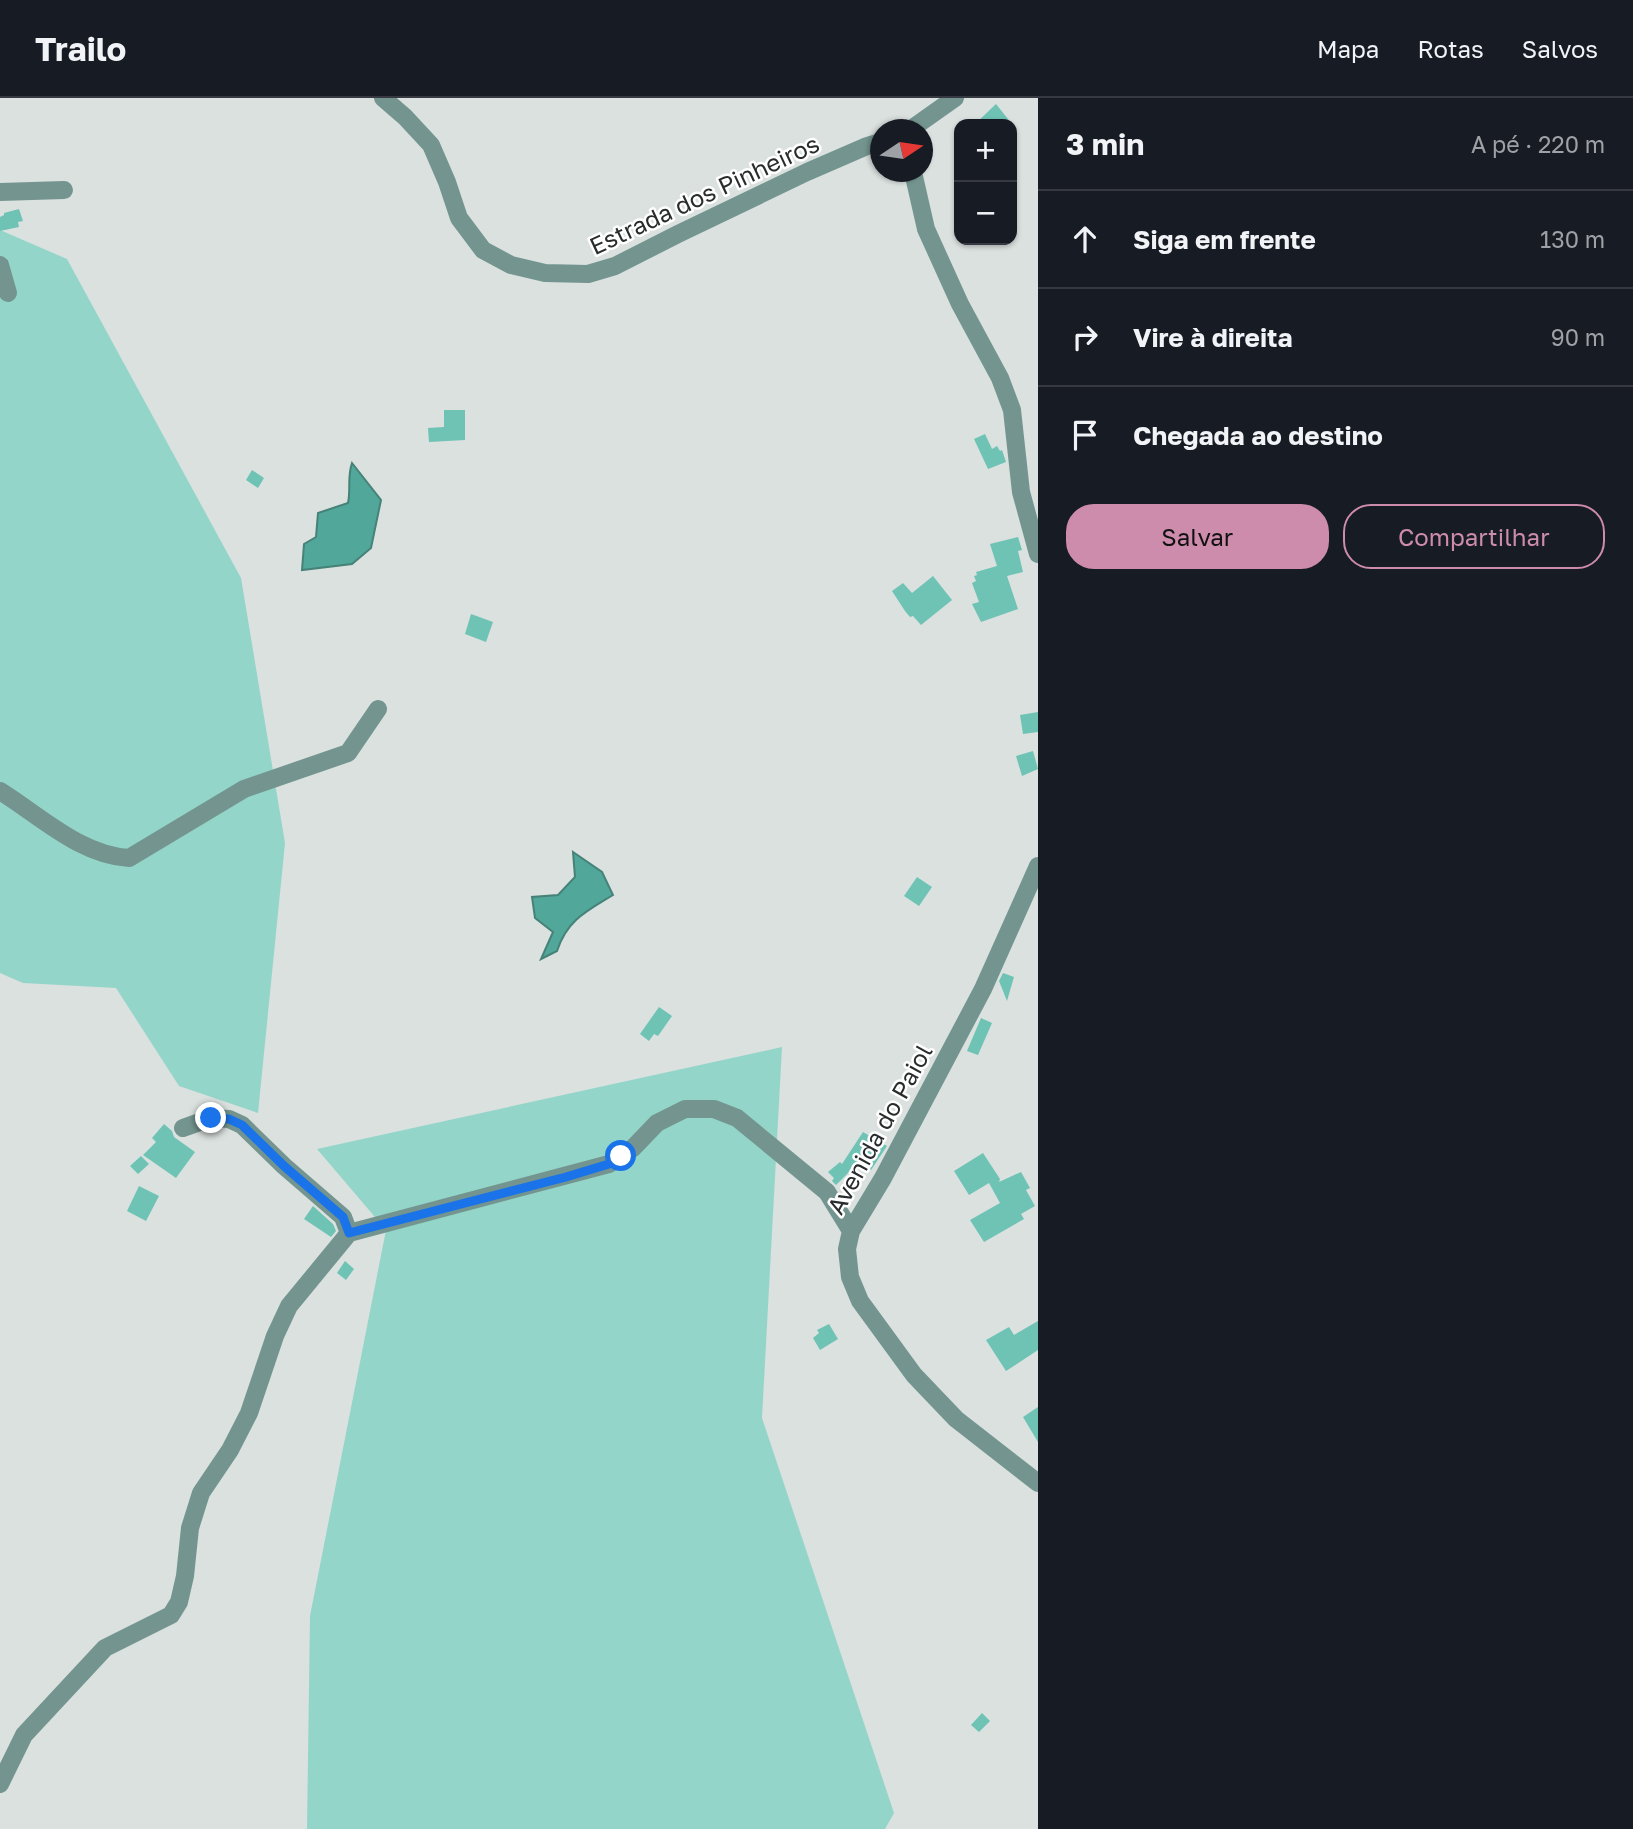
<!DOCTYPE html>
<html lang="pt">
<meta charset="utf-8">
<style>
:root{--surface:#171b24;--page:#242831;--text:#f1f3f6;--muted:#9ea1a6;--line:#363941;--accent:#cd8cac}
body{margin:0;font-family:"Golos Text",sans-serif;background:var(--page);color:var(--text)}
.controls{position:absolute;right:21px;top:21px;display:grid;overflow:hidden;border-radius:14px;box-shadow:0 2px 5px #0004}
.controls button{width:63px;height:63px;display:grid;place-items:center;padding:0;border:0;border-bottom:2px solid var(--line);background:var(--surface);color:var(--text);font:35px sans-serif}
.compass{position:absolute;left:870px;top:21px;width:63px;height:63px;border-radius:50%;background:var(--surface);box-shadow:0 2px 5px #0004;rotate:77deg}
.stop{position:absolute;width:21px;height:21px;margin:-16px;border:5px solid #1a73e8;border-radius:50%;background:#fff}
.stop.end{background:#1a73e8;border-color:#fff;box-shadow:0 2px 7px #0008}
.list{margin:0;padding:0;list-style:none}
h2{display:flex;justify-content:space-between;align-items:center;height:91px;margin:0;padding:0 28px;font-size:30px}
h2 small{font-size:23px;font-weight:400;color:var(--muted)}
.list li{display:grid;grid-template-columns:46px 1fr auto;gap:21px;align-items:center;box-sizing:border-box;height:98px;padding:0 28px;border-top:2px solid var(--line)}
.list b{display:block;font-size:26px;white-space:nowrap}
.list em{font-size:23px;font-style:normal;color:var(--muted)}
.actions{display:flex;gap:14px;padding:21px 28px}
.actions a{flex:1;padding:16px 0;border:2px solid var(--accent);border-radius:28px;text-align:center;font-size:24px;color:var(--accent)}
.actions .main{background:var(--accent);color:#111}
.icon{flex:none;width:38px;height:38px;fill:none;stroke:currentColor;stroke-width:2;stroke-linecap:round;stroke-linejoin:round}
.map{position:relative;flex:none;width:1038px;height:1731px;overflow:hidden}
header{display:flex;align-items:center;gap:42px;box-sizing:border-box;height:98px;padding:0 35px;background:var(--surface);border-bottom:2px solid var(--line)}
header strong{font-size:33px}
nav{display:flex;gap:38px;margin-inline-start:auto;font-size:24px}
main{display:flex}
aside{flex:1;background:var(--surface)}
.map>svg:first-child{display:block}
</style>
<header>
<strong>Trailo</strong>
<nav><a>Mapa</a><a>Rotas</a><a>Salvos</a></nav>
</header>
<main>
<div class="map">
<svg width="1038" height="1731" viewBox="0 0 1038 1731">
<rect width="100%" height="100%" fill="#dae1df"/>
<path fill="#94d5ca" d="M0,132L67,161L241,480L285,745L258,1015L179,988L116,890L23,885L0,875Z
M782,949L762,1320L894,1715L885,1731H307L310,1518L386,1132L317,1051Z"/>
<path fill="#51a799" stroke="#458278" stroke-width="2" d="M352,365L381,402L371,450L352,466L302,472L304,446L316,439L318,415L348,405C351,391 347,379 352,365Z
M573,754L602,774L613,797C587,813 567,822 557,853L541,861L553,834L535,820L532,799L558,797L575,779Z"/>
<path fill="#6ec3b5" d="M996,6L1012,26H975Z
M19,111L23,123L18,124L19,129L0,133V119L4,117V115Z
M444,312H465V342L429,344L428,330L444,329Z
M985,336L992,351L997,348L1000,353L1002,352L1006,364L988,371L974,341Z
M252,372L264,380L258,390L246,382Z
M1018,439L1022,452L1018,453L1023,474L1007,478L1018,511L981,524L972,506L979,504L972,485L976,483L974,478L977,477L976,474L997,468L990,446Z
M933,478L952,502L921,527L913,518L910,519L905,513L892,493L903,485L912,495Z
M471,516L493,524L486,544L465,536Z
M1038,614V634L1023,636L1020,617Z
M1033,653L1038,671L1022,678L1016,658Z
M917,779L932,789L919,808L904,798Z
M1003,875L1014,879L1007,903L999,883Z
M659,909L672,918L658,938L654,936L649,943L640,936Z
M981,920L992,925L978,957L967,953Z
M164,1026L172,1033L174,1039L195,1054L176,1080L143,1057L156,1044L152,1040Z
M863,1034L887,1048L871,1072L860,1065L854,1077L850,1073L836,1087L832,1083L834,1080L828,1074L840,1064L842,1066Z
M983,1055L1000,1081L999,1084L1021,1074L1030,1090L1026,1092L1035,1108L1021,1116L1024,1121L984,1144L970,1122L1000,1105L989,1085L969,1097L954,1073Z
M141,1058L149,1066L138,1076L130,1068Z
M139,1088L159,1098L146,1123L127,1113Z
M313,1108L333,1126L336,1133L331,1139L304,1121Z
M345,1163L354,1171L346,1182L337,1175Z
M1038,1223V1252L1006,1273L986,1242L1009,1229L1014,1237Z
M829,1226L838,1241L820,1252L813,1240L819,1235L817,1232Z
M1038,1309V1344L1023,1319Z
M982,1615L990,1623L979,1634L971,1627Z"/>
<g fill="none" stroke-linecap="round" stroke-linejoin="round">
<path stroke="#74958f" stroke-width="18" d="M383,0L405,19L431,47L447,84L459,120L483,152L511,167L545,175L588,176L615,168L678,136L807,74L867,48L880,44
M914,32V29L955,0
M913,74L926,131L960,206L1000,280L1012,312L1021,394L1038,456
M0,94L64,92
M0,167L8,195
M0,693C40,718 80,757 129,760L244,691L348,655L378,611
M1038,768L983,891L883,1080L851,1133L847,1151L850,1179L860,1203L914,1277L956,1321L1038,1385
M349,1135L609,1066L633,1050L657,1025L685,1011H714L737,1020L827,1094L851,1133
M0,1686L24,1637L105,1550L171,1517L179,1504L185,1478L190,1430L201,1395L230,1352L249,1315L275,1238L289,1208L349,1135L343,1119L284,1068L242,1027L229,1021L211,1020L183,1030"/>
</g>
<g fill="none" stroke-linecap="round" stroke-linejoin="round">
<path stroke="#1a73e8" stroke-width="9" d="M211,1020L229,1021L242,1027L284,1068L343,1119L349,1135L566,1079L609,1066L621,1058"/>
</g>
<g text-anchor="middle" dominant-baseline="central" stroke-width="5" stroke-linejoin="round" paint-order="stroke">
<g font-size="24" fill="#292c2c" stroke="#fff">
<text transform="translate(704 96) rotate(-25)">Estrada dos Pinheiros</text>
<text transform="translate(879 1031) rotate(-61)">Avenida do Paiol</text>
</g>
</g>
</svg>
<div class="controls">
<button>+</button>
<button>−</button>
</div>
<svg class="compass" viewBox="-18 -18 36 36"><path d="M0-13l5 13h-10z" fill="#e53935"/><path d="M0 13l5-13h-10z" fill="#9ea1a6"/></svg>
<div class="stop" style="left:621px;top:1058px"></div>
<div class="stop end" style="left:211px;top:1020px"></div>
</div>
<aside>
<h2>3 min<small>A pé · 220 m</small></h2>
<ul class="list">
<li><svg class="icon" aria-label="ahead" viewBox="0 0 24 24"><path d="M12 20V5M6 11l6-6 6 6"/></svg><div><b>Siga em frente</b></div><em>130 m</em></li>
<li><svg class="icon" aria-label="right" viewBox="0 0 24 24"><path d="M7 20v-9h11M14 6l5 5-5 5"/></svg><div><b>Vire à direita</b></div><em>90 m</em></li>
<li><svg class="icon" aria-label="arrive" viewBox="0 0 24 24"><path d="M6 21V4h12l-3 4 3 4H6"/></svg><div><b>Chegada ao destino</b></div></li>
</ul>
<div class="actions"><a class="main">Salvar</a><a>Compartilhar</a></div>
</aside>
</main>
